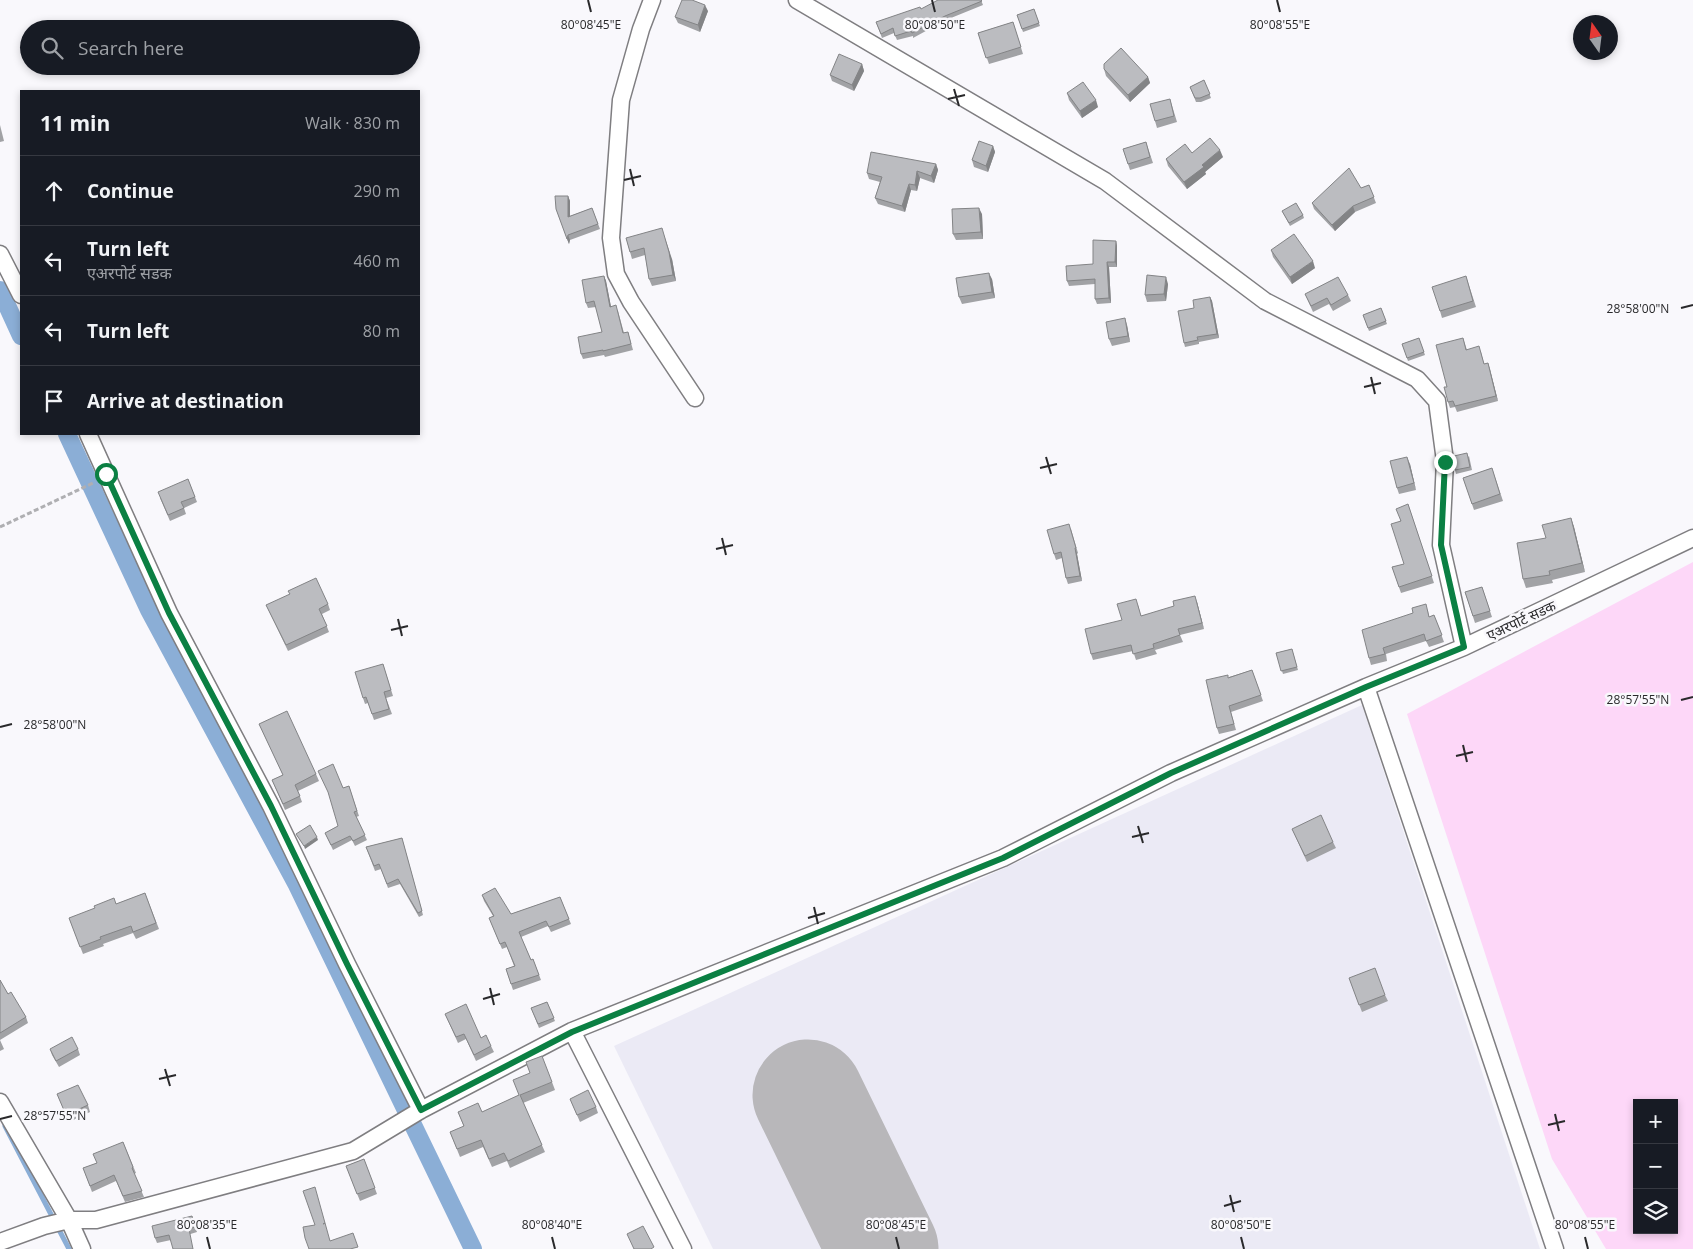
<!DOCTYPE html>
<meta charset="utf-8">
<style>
:root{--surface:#171b24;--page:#20242c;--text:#f1f3f6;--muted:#9ea1a6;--line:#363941}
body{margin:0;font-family:"Open Sans","Noto Sans Devanagari",sans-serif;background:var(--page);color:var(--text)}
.controls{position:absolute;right:15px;bottom:15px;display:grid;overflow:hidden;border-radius:0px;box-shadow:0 2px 8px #0003}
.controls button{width:45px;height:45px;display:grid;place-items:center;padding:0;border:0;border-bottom:1px solid var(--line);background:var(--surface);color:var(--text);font:25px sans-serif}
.compass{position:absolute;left:1573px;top:15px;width:45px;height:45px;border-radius:50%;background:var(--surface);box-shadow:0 2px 8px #0003;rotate:346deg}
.stop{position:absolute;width:15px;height:15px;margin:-11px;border:4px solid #0b8043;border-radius:50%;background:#fff}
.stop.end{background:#0b8043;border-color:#fff;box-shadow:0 1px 5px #0008}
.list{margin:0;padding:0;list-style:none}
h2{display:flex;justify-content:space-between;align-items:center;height:65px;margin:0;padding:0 20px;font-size:21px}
h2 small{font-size:16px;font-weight:400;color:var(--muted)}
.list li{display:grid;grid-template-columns:32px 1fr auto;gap:15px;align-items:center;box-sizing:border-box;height:70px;padding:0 20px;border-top:1px solid var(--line)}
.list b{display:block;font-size:19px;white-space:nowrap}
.list p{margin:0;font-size:16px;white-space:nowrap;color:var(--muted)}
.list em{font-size:16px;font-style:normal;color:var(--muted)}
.icon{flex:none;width:28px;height:28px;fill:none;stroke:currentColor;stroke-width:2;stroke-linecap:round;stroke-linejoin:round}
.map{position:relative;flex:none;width:1693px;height:1249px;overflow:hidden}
.search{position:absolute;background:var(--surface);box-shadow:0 2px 8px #0003;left:20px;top:20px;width:400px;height:55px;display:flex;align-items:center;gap:12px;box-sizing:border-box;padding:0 18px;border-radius:28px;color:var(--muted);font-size:19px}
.panel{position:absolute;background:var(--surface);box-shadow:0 2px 8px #0003;left:20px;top:90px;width:400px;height:345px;border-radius:0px}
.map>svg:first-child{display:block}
</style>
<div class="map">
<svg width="1693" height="1249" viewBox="0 0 1693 1249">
<rect width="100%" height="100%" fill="#f9f8fc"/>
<path fill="#ebeaf5" d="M1362,705L1540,1249H713L614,1046Z"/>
<path fill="#fdd7f8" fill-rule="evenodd" d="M1693,562V1249H1606L1552,1159L1407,714ZM1637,1103H1674V1230H1637Z"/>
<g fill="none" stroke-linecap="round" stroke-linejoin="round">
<path stroke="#8baed6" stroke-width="5" d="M5,1126L69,1249"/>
<path stroke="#8baed6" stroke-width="18" d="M0,290L21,336
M67,434L149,610L297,885L473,1249"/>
<path stroke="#b8b7ba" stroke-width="111" d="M808,1095L883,1249"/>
<g stroke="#7f7e81" stroke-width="19">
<path id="minor" d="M652,0L641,29L621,100L611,238L616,274L631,302L695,398
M797,0L1105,181L1265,301L1417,379L1437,401L1445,461L1441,545L1464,647
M0,254L21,295
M88,434L169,613L271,806L347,964L421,1110
M1366,687L1555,1249
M572,1031L683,1249
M0,1102L69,1220L82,1249
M0,1242L44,1226L69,1220H96L353,1151L421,1110L572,1031L1003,858L1171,773L1366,687L1464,647L1693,538"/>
</g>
<path stroke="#afafb2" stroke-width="3" stroke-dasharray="5 2.5" stroke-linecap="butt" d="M0,527L93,483"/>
<use href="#minor" stroke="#fff" stroke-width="16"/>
</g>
<path fill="#a1a2a5" d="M981,0L983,5L946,20L913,38V36L897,40L894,33L882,38L876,22Z
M1034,9L1040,26L1023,32L1017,15Z
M708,11L700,32L678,23L675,17Z
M1013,22L1023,54L989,64L978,33Z
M862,64L864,71L854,91L832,81L830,75Z
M1104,69L1148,77L1150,83L1130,102L1106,76Z
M1204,80L1211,98L1201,102H1196L1190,87Z
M1067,93L1098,107L1082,118L1069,100Z
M1170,99L1177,122L1157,128L1155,121Z
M0,125L4,141L0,142Z
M1146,142L1153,163L1130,170L1123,149Z
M993,146L995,152L988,172L974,167L972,160Z
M1192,153L1223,157L1205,172L1206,174L1187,189L1168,166L1166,159Z
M936,164L938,170L934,183L920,178L917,191L911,190L905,212L878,204L875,198L880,182L869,179L867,173Z
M1369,185L1376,203L1355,212L1335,231L1314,209L1312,203L1361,188Z
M568,196L570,201V216L592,208L600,229L570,240L569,244L556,209Z
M1282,211L1303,215L1304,218L1290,226Z
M982,214L983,239L956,240L953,234Z
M626,238L672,259L676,281L652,286L649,279L645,255L632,259Z
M1116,241L1117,246V267H1109L1111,303L1097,304L1095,299V284L1069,286L1067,281L1093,264Z
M1271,250L1315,268L1292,284L1273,257Z
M604,276L606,281L611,307L618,311L624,333L628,332L633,350L605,357L604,355L583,359L581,354L602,332L596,307L588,308L586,303Z
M1466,276L1476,307L1442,318L1440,311Z
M992,279L995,298L962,304L959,297Z
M1168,284L1166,301L1147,302L1145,295Z
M1305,294L1348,295L1351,301L1333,311L1329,304L1313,312Z
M1210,297L1212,301L1219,338L1199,342V344L1185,347L1184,343Z
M1381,308L1387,324L1369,331L1363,315Z
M1127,325L1130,342L1112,346L1109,339Z
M1419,338L1425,355L1408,361L1402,344Z
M1463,338L1467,350L1481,352L1484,364L1488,363L1498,401L1457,412L1455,407L1450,408L1448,402L1447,387Z
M1469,456L1472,470L1456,474L1455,470Z
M1410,464L1416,490L1399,494L1397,488Z
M1492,468L1503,501L1474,510L1463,478Z
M188,479L197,502L184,508L186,514L170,521L160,498Z
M1408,504L1434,583L1401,593L1392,567L1404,564L1400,521Z
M1571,518L1574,527L1585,572L1552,580L1553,583L1526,588L1523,579L1546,538Z
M1071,529L1078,553L1077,554L1082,581L1068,584L1066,578L1062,558L1056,560L1054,554Z
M1482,587L1492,617L1475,623L1465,592Z
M1197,602L1204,629L1180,635L1183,642L1155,650L1157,654L1136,660L1133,651L1093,660L1091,654L1122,620L1138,605L1141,616Z
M328,604L330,610L322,614L329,632L288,651L266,605Z
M1428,611L1429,617L1434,615L1444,642L1429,647L1426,641L1386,654L1387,661L1371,665L1369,658Z
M1292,649L1298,670L1283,674L1276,653Z
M383,664L393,696L386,698L392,714L374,720L368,703L365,704L363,698Z
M1252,670L1263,701L1231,712L1236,730L1219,734L1217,728L1229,677Z
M259,724L316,774L319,781L298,791L302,802L285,810L272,780L283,775Z
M349,786L359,816L356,817L367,840L355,846L352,840L333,850L325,833L338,826L343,788Z
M1292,829L1333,842L1336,848L1307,862Z
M402,838L423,915L419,917L400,884L388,888L381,869L375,871L366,847Z
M145,893L159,929L136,939L133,933L103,944L104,946L83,954L69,918L116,904Z
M482,895L511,914L560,897L571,924L551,932L548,926L521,937L531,960L533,959L541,980L513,990L506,969L514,966L507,947L502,949L489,918L493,916L484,901Z
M1349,978L1385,995L1388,1001L1362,1012Z
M0,980L8,994L26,1017L28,1023L0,1040Z
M547,1002L555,1021L539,1028L531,1008Z
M445,1014L481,1038L491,1046L494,1052L476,1061L466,1039L458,1043Z
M0,1040L4,1049L0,1051Z
M50,1049H78L80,1055L59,1067L52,1055Z
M552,1082L555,1090L523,1103L545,1152L510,1168L507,1161L492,1167L483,1147L460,1157L450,1132L464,1127L458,1112H482L519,1095Z
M57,1094L88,1105L90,1112L69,1122Z
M570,1099L596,1107L598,1113L580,1122Z
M123,1142L136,1173L134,1174L144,1197L125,1202L116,1181L92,1192L83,1168L97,1163Z
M364,1159L377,1194L360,1201L346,1166Z
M192,1216L197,1232L171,1240L157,1243L155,1238Z"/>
<path fill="#838486" d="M705,5L708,11L700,32L698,25Z
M862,64L864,71L854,91L852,85Z
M1148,77L1150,83L1130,102L1128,95Z
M1096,100L1098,107L1082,118L1080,111Z
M993,146L995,152L988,172L986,166Z
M1220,150L1223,157L1205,172L1206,174L1187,189L1184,182L1202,165Z
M936,164L938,170L934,183L931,176Z
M917,171L920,178L917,191L915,185Z
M909,184L911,190L905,212L902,206Z
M568,196L570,201V223L568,217Z
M1353,206L1355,212L1335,231L1332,225Z
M979,208L982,214L983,239L981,232Z
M568,235L570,240L569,244L567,239Z
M664,235L672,259L676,281L673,275Z
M1116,241L1117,246V267L1115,262Z
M1313,261L1315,268L1292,284L1290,277Z
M1107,262L1109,267L1111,303L1109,298Z
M989,273L992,279L995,298L992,292Z
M604,276L606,281L612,312L610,307Z
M1166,277L1168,284L1166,301L1164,294Z
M1210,297L1212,301L1219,338L1217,334Z
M1125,318L1127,325L1130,342L1128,336Z
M1488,363L1490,369L1498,401L1496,396Z
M1407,457L1410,464L1416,490L1414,483Z
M1571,518L1574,527L1585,572L1582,563Z
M1075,548L1077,554L1082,581L1080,576Z
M1195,596L1197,602L1204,629L1202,623Z
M317,837L318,840L305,849L304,846Z"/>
<path fill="#bbbcc0" stroke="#838486" d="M682,0H692L705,5L698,25L675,17Z
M938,0H981L982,1L945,16L912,33L911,31L895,36L893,28L881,34L876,22L920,7L921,9Z
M1034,9L1039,23L1022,29L1017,15Z
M1013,22L1021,47L986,58L978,33Z
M1121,48L1148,77L1128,95L1104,69V64Z
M839,54L862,64L852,85L830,75Z
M1204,80L1210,94L1200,98H1195L1190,87Z
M1083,82L1096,100L1080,111L1067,93Z
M1170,99L1174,116L1155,121L1150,104Z
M1210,138L1220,150L1202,165L1204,167L1184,182L1166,159L1185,144L1192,153Z
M979,141L993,146L986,166L972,160Z
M1146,142L1150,157L1128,164L1123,149Z
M871,152L936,164L931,176L917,171L915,185L909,184L902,206L875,198L882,177L867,173Z
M1349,168L1361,188L1369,185L1374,197L1353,206L1332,225L1312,203Z
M555,196H568V217L592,208L598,224L568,235L567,239L556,209Z
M1296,203L1303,215L1289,223L1282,211Z
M979,208L981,232L953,234L952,209Z
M662,228L669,252L673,275L649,279L644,248L630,252L626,238Z
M1294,234L1313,261L1290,277L1271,250Z
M1093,240L1116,241L1115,262H1107L1109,298L1095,299V279L1067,281L1066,266L1093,264Z
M989,273L992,292L959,297L956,278Z
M1147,275L1166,277L1164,294L1145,295Z
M604,276L610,307L616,305L623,333L628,332L631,344L603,351V350L581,354L578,337L602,332L594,301L586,303L582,280Z
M1466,276L1473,301L1440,311L1432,287Z
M1338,277L1348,295L1331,305L1327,298L1311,306L1305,294Z
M1210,297L1217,334L1197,337L1198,340L1184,343L1178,311L1194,308L1193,300Z
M1381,308L1386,321L1368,328L1363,315Z
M1125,318L1128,336L1109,339L1106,322Z
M1419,338L1424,352L1407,358L1402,344Z
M1463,338L1466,350L1479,346L1484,364L1488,363L1496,396L1455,406L1453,401L1448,402L1444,387H1447L1436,345Z
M1467,453L1470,467L1455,470L1454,456Z
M1407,457L1414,483L1397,488L1390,461Z
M1492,468L1500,494L1472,504L1463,478Z
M188,479L195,497L181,502L184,508L168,515L158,492Z
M1408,504L1432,576L1399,587L1392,567L1404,564L1391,524L1401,521L1396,509Z
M1571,518L1582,563L1549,571L1550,575L1523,579L1517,543L1546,538L1542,525Z
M1069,524L1076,548H1075L1080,576L1066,578L1061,552L1054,554L1047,530Z
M316,578L328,604L319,609L327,626L286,645L266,605L290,594L288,591Z
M1482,587L1490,611L1473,616L1465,592Z
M1195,596L1202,623L1178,629L1180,635L1153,644L1154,648L1133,654L1131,645L1091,654L1085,629L1122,620L1117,604L1136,599L1141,616L1174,606L1173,601Z
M1426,604L1429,617L1434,615L1442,635L1426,641L1424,634L1383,648L1385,654L1369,658L1362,630L1413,613L1412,608Z
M1292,649L1297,667L1281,671L1276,653Z
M383,664L391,690L384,692L389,709L372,714L366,697L363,698L355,672Z
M1252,670L1261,695L1229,706L1234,724L1217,728L1206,680L1228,675V678Z
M287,711L316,774L295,785L300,796L283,804L272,780L283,775L259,724Z
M333,764L343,788L349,786L357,811L354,812L365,835L353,841L350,836L331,845L325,833L338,826L328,792L318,771Z
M1321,815L1333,842L1305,856L1292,829Z
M310,825L317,837L304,846L296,834Z
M402,838L422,911L418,913L398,879L387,884L379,864L374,866L366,847Z
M495,888L511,914L560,897L569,919L549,927L546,921L519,932L531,960L533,959L539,975L511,984L506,969L515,966L505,942L500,944L489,918L494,916L482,895Z
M145,893L156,923L133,932L131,926L100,937L101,939L80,947L69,918L95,908L94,906L114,898L116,904Z
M1375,968L1385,995L1359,1005L1349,978Z
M0,980L8,994L11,992L26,1017L0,1033Z
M547,1002L554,1018L538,1024L531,1008Z
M466,1004L481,1038L486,1035L491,1046L474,1055L464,1034L456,1037L445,1014Z
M72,1037L78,1049L56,1061L50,1049Z
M542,1056L552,1082L520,1095L542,1145L508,1161L504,1153L489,1159L481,1140L457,1149L450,1132L464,1126L458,1112L478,1103L482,1112L519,1095L513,1080L530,1073L526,1062Z
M78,1085L88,1105L66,1115L57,1094Z
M588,1090L596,1107L577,1115L570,1099Z
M123,1142L133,1167L132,1168L142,1191L123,1196L114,1175L90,1186L83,1168L97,1163L93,1154Z
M364,1159L375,1188L357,1194L346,1166Z
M315,1187L325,1223L323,1224L325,1223L330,1241L353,1233L358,1247L350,1249H309L305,1238L303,1227L315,1225L303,1191Z
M192,1216L195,1227L189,1229L193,1249H173L169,1235L155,1238L152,1226Z
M643,1226L654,1247L651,1249H634L627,1234Z"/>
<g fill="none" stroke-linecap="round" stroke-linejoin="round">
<path stroke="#0b8043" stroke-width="6" d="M106,474L169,613L271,806L347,964L421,1110L572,1032L1003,858L1171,773L1366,687L1464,647L1441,545L1445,462"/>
</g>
<path fill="none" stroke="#29292b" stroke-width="2" d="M588,0L591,12M932,0L935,12M1277,0L1280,12M954,89L959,106M948,99L965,95M630,169L634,186M624,180L641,176M1681,308L1693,305M1371,377L1375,394M1364,387L1381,383M1046,457L1051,474M1040,468L1057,464M722,538L726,555M716,549L733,545M398,619L402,636M391,630L408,626M1681,700L1693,697M0,727L12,724M1463,745L1467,762M1456,756L1473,752M1138,826L1143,843M1132,837L1149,833M814,907L818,924M808,918L825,913M490,988L494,1005M483,999L500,994M165,1069L170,1086M159,1079L176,1075M1555,1114L1559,1131M0,1119L12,1116M1548,1125L1565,1121M1230,1195L1234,1212M1224,1206L1241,1201M207,1237L210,1249M552,1237L555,1249M896,1237L899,1249M1241,1237L1244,1249M1585,1237L1588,1249"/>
<g text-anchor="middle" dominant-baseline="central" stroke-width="5" stroke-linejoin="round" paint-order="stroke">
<g font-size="14" fill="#29292b" stroke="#f9f8fc">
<text transform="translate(1521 620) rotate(-25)">एअरपोर्ट सडक</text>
</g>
</g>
<g font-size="12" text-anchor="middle" fill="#29292b" stroke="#f9f8fc" stroke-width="5" stroke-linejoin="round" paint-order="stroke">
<text x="591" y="29">80°08'45"E</text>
<text x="935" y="29">80°08'50"E</text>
<text x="1280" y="29">80°08'55"E</text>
<text x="1638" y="313">28°58'00"N</text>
<text x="1638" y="704">28°57'55"N</text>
<text x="55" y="729">28°58'00"N</text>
<text x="55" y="1120">28°57'55"N</text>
<text x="207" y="1229">80°08'35"E</text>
<text x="552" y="1229">80°08'40"E</text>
<text x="896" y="1229">80°08'45"E</text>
<text x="1241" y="1229">80°08'50"E</text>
<text x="1585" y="1229">80°08'55"E</text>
</g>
</svg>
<div class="controls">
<button>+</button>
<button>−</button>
<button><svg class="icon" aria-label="layers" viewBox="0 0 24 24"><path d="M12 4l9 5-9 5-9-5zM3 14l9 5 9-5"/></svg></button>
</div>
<svg class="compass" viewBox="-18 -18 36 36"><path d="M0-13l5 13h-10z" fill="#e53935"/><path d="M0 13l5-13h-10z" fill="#9ea1a6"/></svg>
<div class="stop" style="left:106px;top:474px"></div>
<div class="stop end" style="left:1445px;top:462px"></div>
<div class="search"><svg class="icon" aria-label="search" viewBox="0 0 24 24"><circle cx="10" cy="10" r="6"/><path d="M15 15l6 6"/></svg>Search here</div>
<section class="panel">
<h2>11 min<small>Walk · 830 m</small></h2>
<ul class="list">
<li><svg class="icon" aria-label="ahead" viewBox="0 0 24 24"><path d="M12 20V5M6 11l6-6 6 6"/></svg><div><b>Continue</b></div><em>290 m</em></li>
<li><svg class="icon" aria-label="left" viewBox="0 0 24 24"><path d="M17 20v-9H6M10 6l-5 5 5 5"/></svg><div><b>Turn left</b><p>एअरपोर्ट सडक</p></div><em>460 m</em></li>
<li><svg class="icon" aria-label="left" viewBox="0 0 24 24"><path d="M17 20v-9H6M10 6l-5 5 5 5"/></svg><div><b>Turn left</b></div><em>80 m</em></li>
<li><svg class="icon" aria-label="arrive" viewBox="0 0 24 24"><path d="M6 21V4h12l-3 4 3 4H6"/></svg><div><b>Arrive at destination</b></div></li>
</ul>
</section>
</div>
